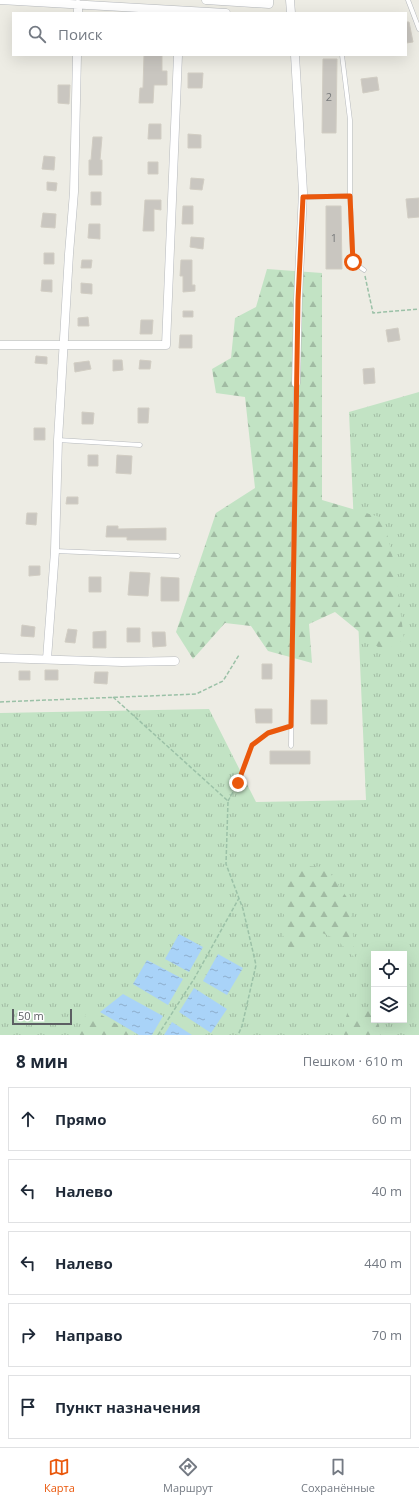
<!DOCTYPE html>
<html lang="ru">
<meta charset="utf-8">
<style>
:root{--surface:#fff;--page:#f6f6f7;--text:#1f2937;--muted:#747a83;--line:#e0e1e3;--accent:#ea580c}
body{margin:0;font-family:"Open Sans",sans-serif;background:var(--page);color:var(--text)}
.controls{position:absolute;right:12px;bottom:12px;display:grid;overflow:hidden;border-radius:0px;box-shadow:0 4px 16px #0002}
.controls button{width:36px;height:36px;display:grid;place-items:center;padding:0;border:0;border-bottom:1px solid var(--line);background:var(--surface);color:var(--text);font:20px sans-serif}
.scale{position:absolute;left:12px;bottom:10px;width:60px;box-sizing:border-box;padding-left:4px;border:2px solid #5c5f63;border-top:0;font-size:11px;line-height:14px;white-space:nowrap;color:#5c5f63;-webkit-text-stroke:3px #fff;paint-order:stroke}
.stop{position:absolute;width:12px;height:12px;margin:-9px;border:3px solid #ea580c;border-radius:50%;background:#fff}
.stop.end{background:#ea580c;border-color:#fff;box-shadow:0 1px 4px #0008}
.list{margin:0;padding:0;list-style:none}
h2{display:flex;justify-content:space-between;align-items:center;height:52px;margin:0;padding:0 16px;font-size:17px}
h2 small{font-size:13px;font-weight:400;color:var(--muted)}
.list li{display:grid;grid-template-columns:26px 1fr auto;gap:12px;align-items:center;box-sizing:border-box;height:64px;margin:0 8px 8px;padding:0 8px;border:1px solid var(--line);border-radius:0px}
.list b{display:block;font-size:15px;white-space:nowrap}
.list em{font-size:13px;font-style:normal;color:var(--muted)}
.icon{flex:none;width:22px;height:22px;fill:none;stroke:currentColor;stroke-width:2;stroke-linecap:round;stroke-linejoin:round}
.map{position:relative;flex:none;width:419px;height:1035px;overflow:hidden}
.search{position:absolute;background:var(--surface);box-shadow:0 4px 16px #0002;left:12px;right:12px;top:12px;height:44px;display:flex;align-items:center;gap:10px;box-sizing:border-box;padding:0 14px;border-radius:0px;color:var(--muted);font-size:15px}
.sheet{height:412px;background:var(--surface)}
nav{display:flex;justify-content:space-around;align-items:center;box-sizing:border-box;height:56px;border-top:1px solid var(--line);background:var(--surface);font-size:11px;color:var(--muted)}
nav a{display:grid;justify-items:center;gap:2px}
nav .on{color:var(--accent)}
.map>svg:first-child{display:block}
</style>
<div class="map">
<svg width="419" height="1035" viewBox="0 0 419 1035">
<defs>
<pattern id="grass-tufts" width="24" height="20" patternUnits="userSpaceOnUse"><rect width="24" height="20" fill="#c2e3c4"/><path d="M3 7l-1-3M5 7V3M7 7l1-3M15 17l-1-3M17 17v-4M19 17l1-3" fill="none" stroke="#a1bba3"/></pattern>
<pattern id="forest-firs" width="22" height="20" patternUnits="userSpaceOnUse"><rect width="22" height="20" fill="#c2e3c4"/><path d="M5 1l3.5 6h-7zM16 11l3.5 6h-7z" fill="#a1bba3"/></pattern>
<pattern id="water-ripples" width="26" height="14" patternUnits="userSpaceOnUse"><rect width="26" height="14" fill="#a9d3f8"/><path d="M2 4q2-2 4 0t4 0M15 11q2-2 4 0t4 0" fill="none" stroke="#8daecc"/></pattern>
</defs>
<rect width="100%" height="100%" fill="#edece4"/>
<path fill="url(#grass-tufts)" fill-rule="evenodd" d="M419,392V1035H0V713L209,709L256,802L366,800L349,412ZM374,954H404V1020H374Z"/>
<path fill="url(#forest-firs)" d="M267,269L322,273V500L383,518L394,562L404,639L384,652L335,612L309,624L312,663L268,651L251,626L225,623L193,659L176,632L216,513L255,488L245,397L216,393L212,369L231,358L235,318L256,307Z
M299,866L326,867L350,902L355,958L336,939L320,932L305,941L290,951L281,931L288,893L284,871Z
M88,1007L135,1035H79Z
M367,1008L374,1018V1020H376L379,1025L380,1035H344V1023L348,1011Z"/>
<path fill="url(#water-ripples)" d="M179,934L203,947L189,972L165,959Z
M218,954L243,968L227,995L203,981Z
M147,960L183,979L168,1005L133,984Z
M194,988L227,1009L211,1033L179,1012Z
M123,994L163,1016L152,1035H139L100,1012Z
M172,1022L192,1035H164Z"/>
<path fill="#c9c6c0" stroke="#d1cdc3" d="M406,22H409L413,42L406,43Z
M144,55H162V71H167V85H154L153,103H139L140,88H143Z
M323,59H337L336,133H322Z
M188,73H203L202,88H188Z
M377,77L379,90L363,93L361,79Z
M58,85H70L69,104L58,103Z
M149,124H161V139H148Z
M188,134L201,135V148H188Z
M93,137H102L100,160H102V175H89V160H91Z
M44,156L55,157L54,170L42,169Z
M148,162H158V174H148Z
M191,178L204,179L202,190L190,189Z
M47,182L57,183L56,191L47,190Z
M91,192H101V205H91Z
M419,198V217L408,218L406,199Z
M145,200H161V210L154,209V231H143Z
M183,206H193V224H182Z
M326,206H341L342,269H326Z
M43,213L56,214L55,228L41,227Z
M89,224H100V239L88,238Z
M191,237L204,238L203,249L190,247Z
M44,253H54V264H44Z
M82,260H92L91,268H81Z
M181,260H192V285H195V291L183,292V276H180Z
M42,280H52V292L41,291Z
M81,283L92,284V294L81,293Z
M183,311H193V317H183Z
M88,317L89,326H78V318Z
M141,320H153L152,334H140Z
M398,328L400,340L388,342L386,330Z
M180,335H192V348H179Z
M36,356L47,357V364L35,363Z
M113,360H122L123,370L113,371Z
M140,360L151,361L150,369H139Z
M89,361L91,369L75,372L74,363Z
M374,368L375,383L364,384L363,369Z
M138,408H149L148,423H138Z
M82,412L94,413L93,424H82Z
M34,428H45V440H34Z
M88,455H98V466H88Z
M117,455L132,456L131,474L116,473Z
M67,497H78V504H66Z
M27,513H37L36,525L26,524Z
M107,526H118V529L166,528V540H127V537H106Z
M29,566H40V575L29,576Z
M130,572L150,573L148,596L128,595Z
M89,577H101V592H89Z
M161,577L179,578V601H161Z
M22,625L35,627L34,637L21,636Z
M127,628H140V642H127Z
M68,629L77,630L75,643L65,642Z
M106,631V648H93V632Z
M152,632H165L166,646L153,647Z
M262,664H272V679H262Z
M45,670H58V680H45Z
M19,671H30V680H19Z
M95,672H108L107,684L94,683Z
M311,700H327V724H311Z
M255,709H272V723H256Z
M270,751H310V764H270Z"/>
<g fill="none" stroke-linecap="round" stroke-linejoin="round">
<g stroke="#b6b9bd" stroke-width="5">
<path id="service" d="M408,0L419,29
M342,55L350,120V196L353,262L364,270
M303,197L350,196
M58,440L140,445
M55,551L178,556
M291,746L296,383"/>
</g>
<g stroke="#b6b9bd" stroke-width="9">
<path id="minor" d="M0,0L226,13
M206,0L269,4V0
M290,0L291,13
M78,13V4
M295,55L303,192L298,299L296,383
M0,345H166L178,55
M0,658L122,662L175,661
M47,659L55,551L58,440L69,254L74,192L77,55"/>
</g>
<path stroke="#9bc1a7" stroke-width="1.5" stroke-dasharray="4 2" stroke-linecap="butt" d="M365,276L373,313L419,309
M113,697L228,801L226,864L243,909L256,965L242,1026L238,1035
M0,702L196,694L223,681L239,655
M228,801L238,783L252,745L268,733L285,727
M158,1035L194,979L239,898"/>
<use href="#service" stroke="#fff" stroke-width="4"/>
<use href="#minor" stroke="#fff" stroke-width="8"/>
</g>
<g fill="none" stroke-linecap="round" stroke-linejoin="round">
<path stroke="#ea580c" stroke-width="5" d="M238,783L252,745L268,733L291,726L298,300L303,197L350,196L353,262"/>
</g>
<g text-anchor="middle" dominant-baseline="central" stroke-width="3" stroke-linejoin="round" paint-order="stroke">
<g font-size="11" fill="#77797a">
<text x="329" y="96">2</text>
<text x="334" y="237">1</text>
</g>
</g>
</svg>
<div class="controls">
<button><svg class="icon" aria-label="locate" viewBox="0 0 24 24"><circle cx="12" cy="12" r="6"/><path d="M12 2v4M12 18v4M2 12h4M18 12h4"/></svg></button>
<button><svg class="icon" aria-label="layers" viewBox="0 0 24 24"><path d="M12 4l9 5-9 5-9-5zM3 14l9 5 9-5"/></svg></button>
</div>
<div class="scale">50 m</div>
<div class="stop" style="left:353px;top:262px"></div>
<div class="stop end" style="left:238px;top:783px"></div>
<div class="search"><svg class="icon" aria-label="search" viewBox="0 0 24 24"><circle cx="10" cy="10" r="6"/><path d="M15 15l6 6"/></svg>Поиск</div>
</div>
<section class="sheet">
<h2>8 мин<small>Пешком · 610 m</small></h2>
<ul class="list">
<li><svg class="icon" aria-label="ahead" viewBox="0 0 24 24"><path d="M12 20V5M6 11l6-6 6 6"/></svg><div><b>Прямо</b></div><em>60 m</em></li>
<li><svg class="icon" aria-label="left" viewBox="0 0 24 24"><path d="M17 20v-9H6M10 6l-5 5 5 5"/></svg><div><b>Налево</b></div><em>40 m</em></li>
<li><svg class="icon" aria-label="left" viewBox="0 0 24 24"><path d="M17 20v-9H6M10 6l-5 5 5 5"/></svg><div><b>Налево</b></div><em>440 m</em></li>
<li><svg class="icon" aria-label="right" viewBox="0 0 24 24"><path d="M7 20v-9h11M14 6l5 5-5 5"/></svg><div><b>Направо</b></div><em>70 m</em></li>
<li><svg class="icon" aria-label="arrive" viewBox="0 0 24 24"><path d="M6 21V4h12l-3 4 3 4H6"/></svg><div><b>Пункт назначения</b></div></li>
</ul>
</section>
<nav>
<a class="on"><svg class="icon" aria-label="map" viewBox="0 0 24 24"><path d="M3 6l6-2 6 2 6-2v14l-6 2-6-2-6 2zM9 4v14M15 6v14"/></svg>Карта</a>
<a><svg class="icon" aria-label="directions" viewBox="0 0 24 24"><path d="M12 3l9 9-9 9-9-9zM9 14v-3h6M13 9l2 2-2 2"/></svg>Маршрут</a>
<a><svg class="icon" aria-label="saved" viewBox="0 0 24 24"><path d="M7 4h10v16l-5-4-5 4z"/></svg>Сохранённые</a>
</nav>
